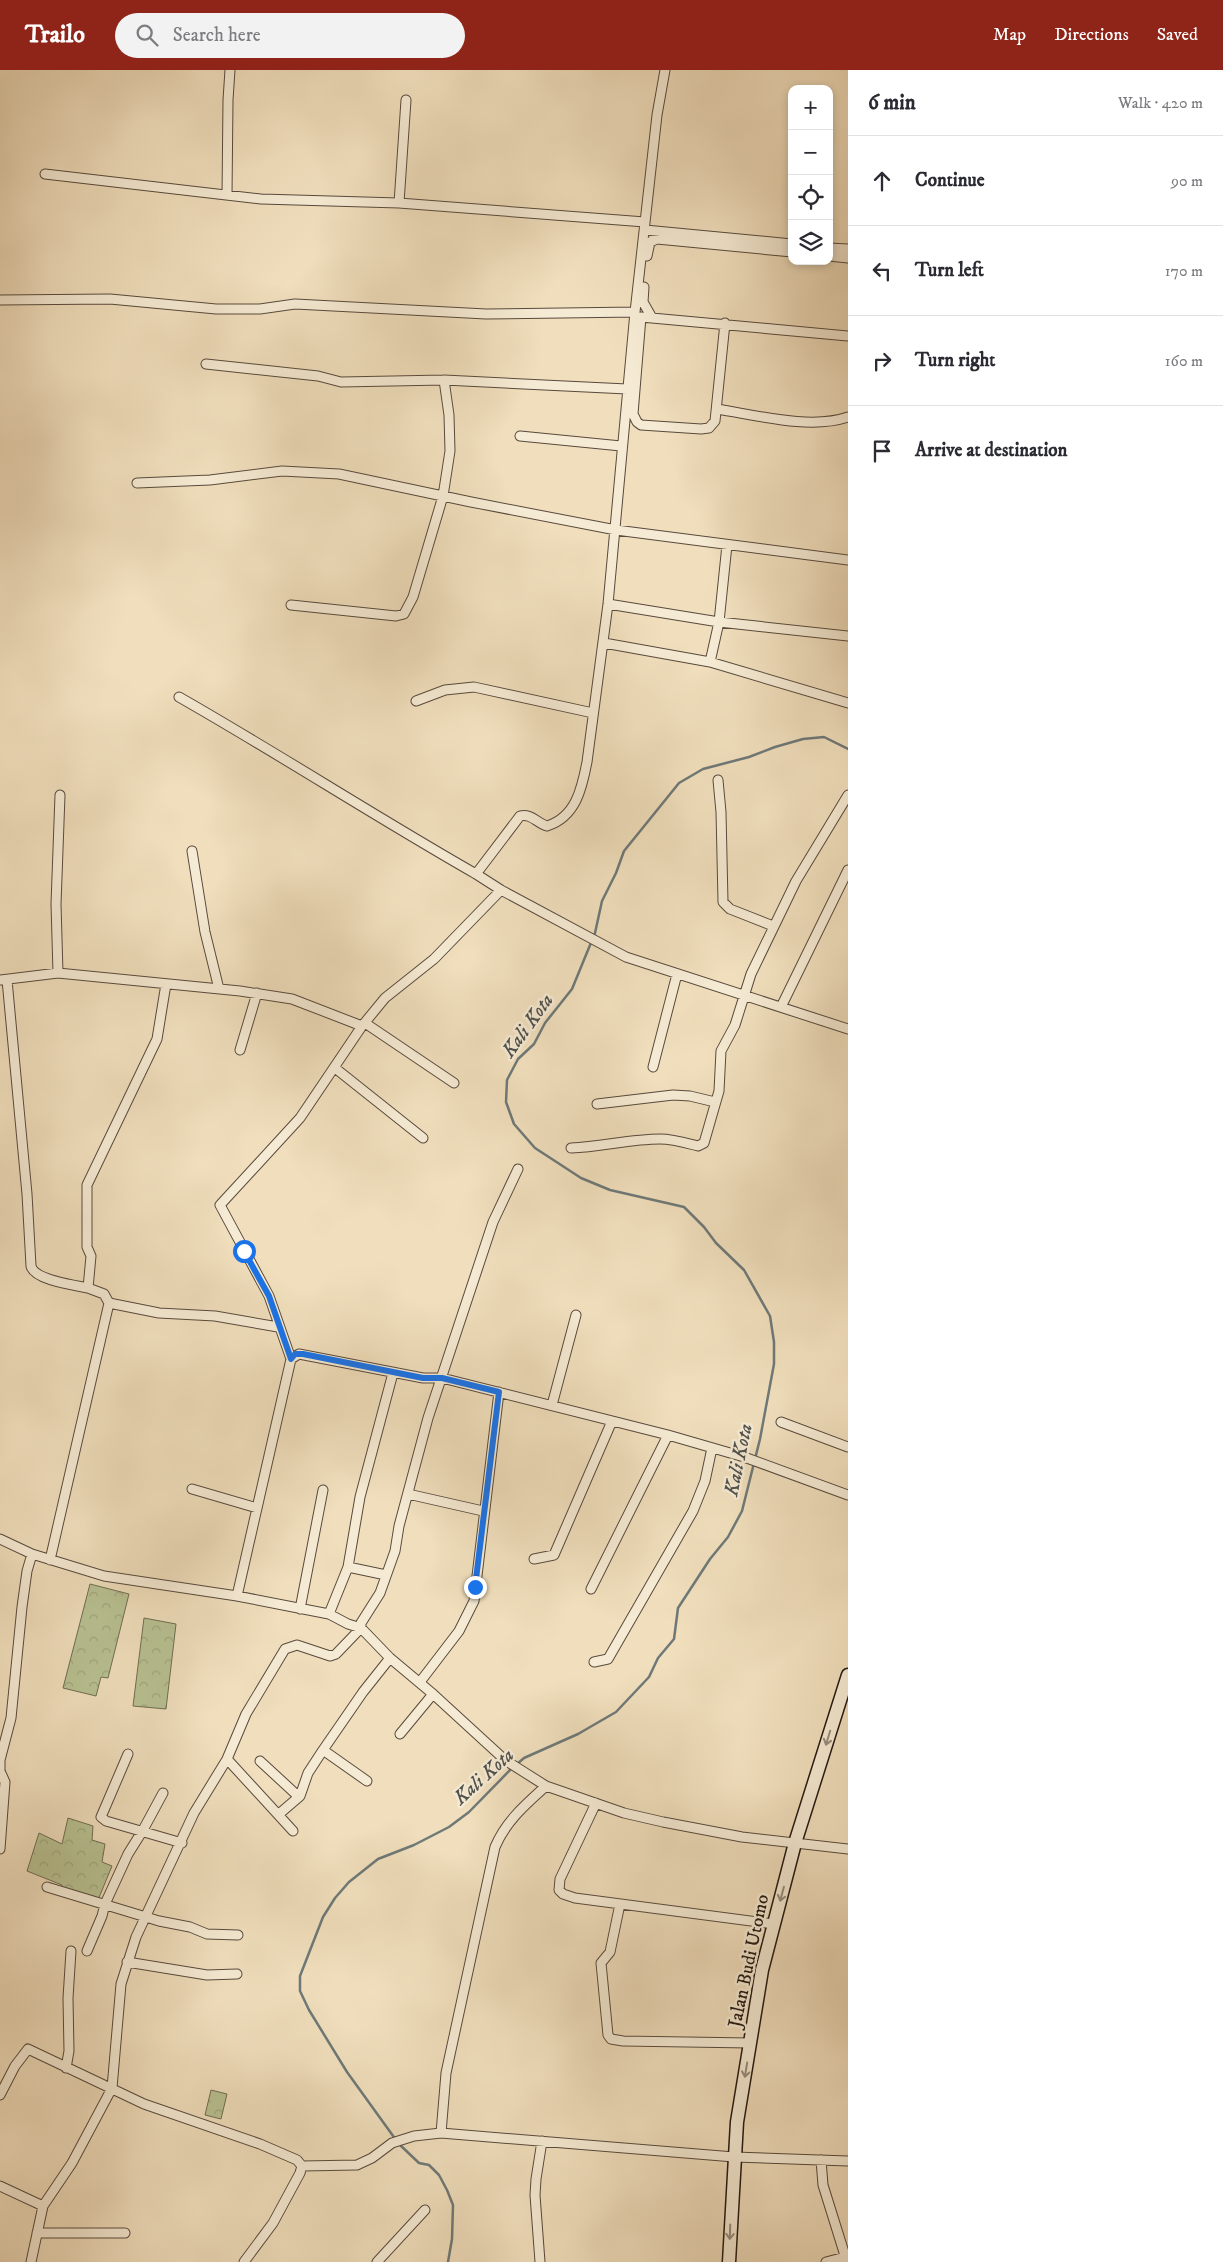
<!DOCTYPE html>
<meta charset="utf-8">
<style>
:root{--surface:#fff;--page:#f2f2f3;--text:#2b2b33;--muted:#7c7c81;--line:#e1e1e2;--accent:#8f2418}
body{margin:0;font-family:"IM FELL DW Pica",serif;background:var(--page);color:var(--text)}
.controls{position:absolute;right:15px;top:15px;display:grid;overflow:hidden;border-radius:10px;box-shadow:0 2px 8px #0003}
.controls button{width:45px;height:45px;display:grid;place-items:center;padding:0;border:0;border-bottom:1px solid var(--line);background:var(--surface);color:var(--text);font:25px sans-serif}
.stop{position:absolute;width:15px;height:15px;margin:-11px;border:4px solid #1a73e8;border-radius:50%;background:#fff}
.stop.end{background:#1a73e8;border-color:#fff;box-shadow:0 1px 5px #0008}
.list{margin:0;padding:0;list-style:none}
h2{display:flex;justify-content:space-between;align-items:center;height:65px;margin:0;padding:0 20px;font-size:21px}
h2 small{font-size:16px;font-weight:400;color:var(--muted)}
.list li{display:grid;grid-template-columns:32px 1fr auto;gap:15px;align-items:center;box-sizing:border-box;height:90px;padding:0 20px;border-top:1px solid var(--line)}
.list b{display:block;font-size:19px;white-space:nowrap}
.list em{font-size:16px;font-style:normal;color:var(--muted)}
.icon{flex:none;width:28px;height:28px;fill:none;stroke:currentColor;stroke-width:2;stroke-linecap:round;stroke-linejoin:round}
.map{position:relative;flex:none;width:848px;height:2192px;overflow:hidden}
header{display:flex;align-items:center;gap:30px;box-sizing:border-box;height:70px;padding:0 25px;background:var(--accent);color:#fff}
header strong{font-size:24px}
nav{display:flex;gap:28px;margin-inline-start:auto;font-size:18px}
.search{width:350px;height:45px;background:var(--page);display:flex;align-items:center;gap:12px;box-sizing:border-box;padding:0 18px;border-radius:28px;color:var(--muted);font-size:19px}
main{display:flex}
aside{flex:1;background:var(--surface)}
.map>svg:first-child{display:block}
</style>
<header>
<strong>Trailo</strong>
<div class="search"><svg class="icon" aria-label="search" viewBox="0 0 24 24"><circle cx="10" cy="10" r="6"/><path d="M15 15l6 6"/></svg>Search here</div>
<nav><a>Map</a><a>Directions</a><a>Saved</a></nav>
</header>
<main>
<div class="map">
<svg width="848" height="2192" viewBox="0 0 848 2192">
<defs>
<pattern id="park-crowns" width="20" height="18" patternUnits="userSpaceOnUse" patternTransform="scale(1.25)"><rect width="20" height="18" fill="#b8c192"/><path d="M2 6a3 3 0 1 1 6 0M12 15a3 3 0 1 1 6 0" fill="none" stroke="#9ea57d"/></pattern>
</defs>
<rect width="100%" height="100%" fill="#f0debc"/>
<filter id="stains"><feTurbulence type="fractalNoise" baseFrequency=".004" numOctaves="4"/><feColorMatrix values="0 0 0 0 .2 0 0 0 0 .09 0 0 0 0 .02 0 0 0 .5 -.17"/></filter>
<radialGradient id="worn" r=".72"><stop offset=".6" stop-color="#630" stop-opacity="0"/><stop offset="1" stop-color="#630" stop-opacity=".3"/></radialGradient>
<path fill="url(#park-crowns)" stroke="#6e6d52" d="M90,1514L129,1524L108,1608L101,1607L96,1626L63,1618Z
M144,1548L176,1554L166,1639L133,1636Z
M68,1748L93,1756L92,1770L105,1774L102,1792L112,1796L98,1830L61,1822L62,1815L27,1801L39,1763L62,1774Z
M211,2020L227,2024L221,2049L205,2045Z"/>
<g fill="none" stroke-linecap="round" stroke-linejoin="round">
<path stroke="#6e7978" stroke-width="2.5" d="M517,1694L524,1688L578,1664L616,1642L649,1607L658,1588L674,1569L678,1538L710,1489L728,1467L742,1441L760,1369L774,1294V1272L770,1246L744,1200L716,1173L704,1157L684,1137L610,1120L581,1108L535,1078L514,1054L506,1032L507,1010L518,989L534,974L545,953L572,919L595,863L602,831L616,803L624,781L679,713L703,699L749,687L775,677L803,669L824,667L848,679
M396,2070L347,2002L309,1940L300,1921V1906L323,1847L335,1828L349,1812L378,1789L414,1775L449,1757L469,1742L513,1697
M399,2074L419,2093L429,2095L439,2105L447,2120L453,2135L452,2169L448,2192"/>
<g stroke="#584a3d" stroke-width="11">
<path id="street" d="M665,0L657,45L635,242L608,534L587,692C582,718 576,747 547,756C537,753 531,743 520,746L476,804L501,820L626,887L848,959
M45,104L261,129L399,133L645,152
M227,125L228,30L230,0
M399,133L406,30
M645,160L792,174
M829,178L848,179
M647,186L650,172L657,169L792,182
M829,186L848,188
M644,217L643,232L651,246
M0,230L110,229L216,239H260L295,234L486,244L635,242
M725,253L715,351L709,358L701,359L641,355L637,352L633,344L641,247L848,266
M206,294L318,306L341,312L444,310L627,319
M717,339C756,345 811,360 848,347
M520,366L621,376
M137,413L210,410L282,401L339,404L471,432L616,460L848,490
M608,534L719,552L848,566
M291,535L396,546L404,544L413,527L443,426L450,381L449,345L444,310
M604,573L710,592L848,633
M710,592L719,552L727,475
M179,627C279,684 376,747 476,804
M416,631L445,620L474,617L593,643
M718,710L721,742L723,832L730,839L773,856
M192,781L205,862L219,919
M58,903L56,834L60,725
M0,910L58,903L240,921L292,929L362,956
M7,910L27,1124L31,1196C34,1210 74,1215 88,1218
M781,937L848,800
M365,953L454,1013
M240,980L257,923
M653,997L677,904
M335,998L423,1068
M597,1034L673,1025L690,1026L715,1032
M571,1078C601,1077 630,1069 660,1069C673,1069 686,1073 698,1076L704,1073L719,1021L721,981L735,955L751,904L796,811L848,725
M109,1233L159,1243L215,1246L278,1257
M291,1289L269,1226L220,1135L300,1048L362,956L385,928L434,889L501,820
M552,1335L576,1245
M781,1352L848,1377
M192,1419L257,1438
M408,1424L483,1441
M0,1469L32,1484L104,1506L237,1526L329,1544L348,1554L361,1558L390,1588L433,1624L505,1690L546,1716L624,1743L663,1752L742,1767L848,1779
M534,1489L554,1485L612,1351
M50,1490L109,1233L104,1224L88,1218L91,1186L87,1177V1115L157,969L166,914
M348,1497L386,1505
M591,1519L668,1365
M237,1526L291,1289L299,1284L423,1308H442L668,1365L744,1387L848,1425
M300,1539L323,1420
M329,1544L348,1497L360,1427L393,1303
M594,1592L608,1589L693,1441L705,1411L712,1378
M420,1612L459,1561L474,1531L499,1322
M400,1664L433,1624
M323,1680L367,1711
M128,1684L101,1747L106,1751L182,1773
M227,1689L293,1761
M260,1691L299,1727
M596,1733L560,1809L559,1820L563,1824L575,1828L774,1854
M279,1744L300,1726L308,1703L323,1680L363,1622L390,1588
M0,1779L5,1712L0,1701V1690L11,1648L22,1537L27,1501L32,1484
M47,1817L159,1851L190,1857L207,1864L238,1865
M620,1834L610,1882L601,1893L608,1965L611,1969L623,1971L750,1973
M87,1881L102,1846L105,1834L128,1784L143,1760L163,1723
M127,1892L207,1905L237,1904
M66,1998L69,1981L68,1928L71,1881
M0,2025L15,1996L28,1979L144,2034L260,2074L297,2090L302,2096L300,2103L273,2153L244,2192
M441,2063L446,2003L495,1777C506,1751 525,1735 546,1716
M821,2090L823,2115L847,2192
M302,2096L357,2095L372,2088L392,2073L414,2066L441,2063L734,2087L848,2091
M0,2116L43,2136
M37,2163H125
M31,2192L43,2136L72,2093L112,2018L121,1914L136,1867L194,1743L227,1689L246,1644L285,1579L297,1575L330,1586L336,1584L361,1558V1553L380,1523L395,1481L399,1456L428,1348L493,1152L518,1099
M377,2192L425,2140
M540,2192L535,2125L536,2109L542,2071
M826,2192L845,2187"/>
</g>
<g stroke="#251913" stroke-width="15">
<path id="secondary" d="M729,2192L737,2052L762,1900L795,1773L848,1605"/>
</g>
<use href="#street" stroke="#f5ead3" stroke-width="9"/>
<use href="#secondary" stroke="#f5ead3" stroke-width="12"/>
</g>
<defs><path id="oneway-shaft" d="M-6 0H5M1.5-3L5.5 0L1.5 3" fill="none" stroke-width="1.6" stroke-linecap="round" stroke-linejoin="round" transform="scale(1.25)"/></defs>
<g stroke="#978c7d">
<use href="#oneway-shaft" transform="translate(828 1668) rotate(107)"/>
<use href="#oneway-shaft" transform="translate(782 1824) rotate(105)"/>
<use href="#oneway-shaft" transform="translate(746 2000) rotate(99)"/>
<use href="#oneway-shaft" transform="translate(730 2162) rotate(92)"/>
</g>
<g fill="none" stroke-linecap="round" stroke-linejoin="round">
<path stroke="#1a73e8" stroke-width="6" d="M244,1181L269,1226L291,1289L295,1284H303L423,1308H442L499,1322L475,1517"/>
</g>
<g text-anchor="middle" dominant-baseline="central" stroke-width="5" stroke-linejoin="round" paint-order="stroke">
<g font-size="19" fill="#251913" stroke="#f5ead3">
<text transform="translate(749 1891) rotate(-78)">Jalan Budi Utomo</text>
</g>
<g font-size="20" font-style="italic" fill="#50514e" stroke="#f5ead3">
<text transform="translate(528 956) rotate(-54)">Kali Kota</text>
<text transform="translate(739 1390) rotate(-78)">Kali Kota</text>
<text transform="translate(484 1707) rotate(-42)">Kali Kota</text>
</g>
</g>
<rect width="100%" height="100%" filter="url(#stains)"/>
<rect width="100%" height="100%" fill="url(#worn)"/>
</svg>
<div class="controls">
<button>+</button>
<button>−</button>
<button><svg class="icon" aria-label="locate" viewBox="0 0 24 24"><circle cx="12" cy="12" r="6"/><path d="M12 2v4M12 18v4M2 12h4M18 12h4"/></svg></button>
<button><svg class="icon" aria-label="layers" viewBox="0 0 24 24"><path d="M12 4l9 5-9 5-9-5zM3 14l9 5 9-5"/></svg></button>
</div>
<div class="stop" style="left:244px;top:1181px"></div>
<div class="stop end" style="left:475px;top:1517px"></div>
</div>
<aside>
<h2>6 min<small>Walk · 420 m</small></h2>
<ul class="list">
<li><svg class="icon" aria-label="ahead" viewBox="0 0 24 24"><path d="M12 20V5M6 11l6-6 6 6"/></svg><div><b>Continue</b></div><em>90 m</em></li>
<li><svg class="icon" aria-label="left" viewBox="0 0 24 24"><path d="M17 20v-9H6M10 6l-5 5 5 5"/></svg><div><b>Turn left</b></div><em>170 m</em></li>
<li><svg class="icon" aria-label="right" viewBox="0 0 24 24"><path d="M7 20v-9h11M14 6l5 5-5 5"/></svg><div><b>Turn right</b></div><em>160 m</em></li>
<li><svg class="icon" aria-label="arrive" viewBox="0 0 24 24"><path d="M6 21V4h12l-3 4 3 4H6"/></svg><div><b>Arrive at destination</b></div></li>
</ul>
</aside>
</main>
